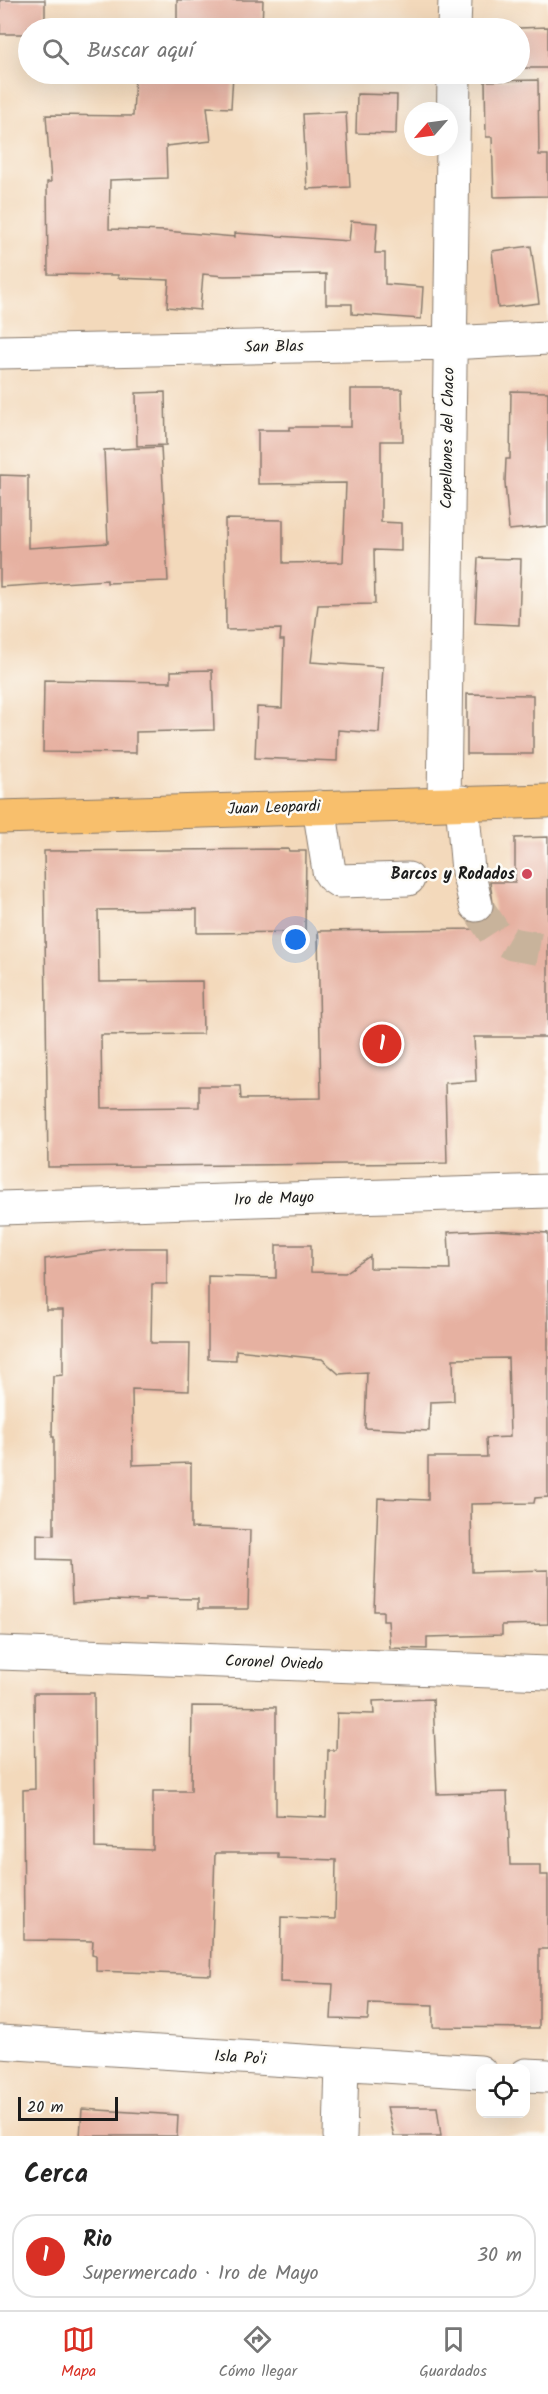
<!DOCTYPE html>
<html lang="es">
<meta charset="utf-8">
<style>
:root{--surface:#fff;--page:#f6f6f6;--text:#222;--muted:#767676;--line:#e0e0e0;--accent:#d93025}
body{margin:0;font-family:Kalam,sans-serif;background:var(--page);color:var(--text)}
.controls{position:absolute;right:18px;bottom:18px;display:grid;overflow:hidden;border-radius:12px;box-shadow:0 6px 24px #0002}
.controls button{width:54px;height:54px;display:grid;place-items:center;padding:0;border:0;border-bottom:2px solid var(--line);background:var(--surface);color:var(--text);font:30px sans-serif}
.compass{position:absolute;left:404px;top:102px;width:54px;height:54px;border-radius:50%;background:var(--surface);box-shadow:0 6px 24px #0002;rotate:242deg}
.scale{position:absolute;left:18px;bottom:15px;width:100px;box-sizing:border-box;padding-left:6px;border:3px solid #1c1c1c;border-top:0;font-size:16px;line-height:21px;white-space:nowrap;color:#1c1c1c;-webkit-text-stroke:4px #fdfcf7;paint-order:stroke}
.you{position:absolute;left:296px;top:940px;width:21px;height:21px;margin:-15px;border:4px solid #fff;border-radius:50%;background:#1a73e8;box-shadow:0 0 0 9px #1a73e833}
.badge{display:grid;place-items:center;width:39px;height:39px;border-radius:50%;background:var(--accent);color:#fff;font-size:20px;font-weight:700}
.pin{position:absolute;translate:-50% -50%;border:3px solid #fff;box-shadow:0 2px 6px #0006}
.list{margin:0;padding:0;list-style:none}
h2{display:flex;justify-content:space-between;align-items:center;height:78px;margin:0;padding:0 24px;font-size:26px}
h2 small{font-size:20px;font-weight:400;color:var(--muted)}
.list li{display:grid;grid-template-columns:39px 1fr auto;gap:18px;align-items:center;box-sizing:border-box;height:84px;margin:0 12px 12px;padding:0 12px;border:2px solid var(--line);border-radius:24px}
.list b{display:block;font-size:22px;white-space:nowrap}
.list p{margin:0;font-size:20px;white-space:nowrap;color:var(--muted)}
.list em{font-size:20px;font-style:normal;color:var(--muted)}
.icon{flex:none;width:33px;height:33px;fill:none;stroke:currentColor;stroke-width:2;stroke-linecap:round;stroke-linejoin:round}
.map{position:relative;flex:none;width:548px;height:2136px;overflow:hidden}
.search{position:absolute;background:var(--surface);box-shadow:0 6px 24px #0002;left:18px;right:18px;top:18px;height:66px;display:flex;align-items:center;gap:15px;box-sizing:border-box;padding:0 21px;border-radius:33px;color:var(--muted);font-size:22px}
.sheet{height:174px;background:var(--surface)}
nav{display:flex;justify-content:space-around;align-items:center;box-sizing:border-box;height:84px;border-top:2px solid var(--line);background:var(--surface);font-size:16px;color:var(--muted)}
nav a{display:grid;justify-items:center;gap:3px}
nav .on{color:var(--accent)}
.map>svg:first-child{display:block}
</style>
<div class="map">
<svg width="548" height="2136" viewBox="0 0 548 2136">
<rect width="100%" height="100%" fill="#fdfcf7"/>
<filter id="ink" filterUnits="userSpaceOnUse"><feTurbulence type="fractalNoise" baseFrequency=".0167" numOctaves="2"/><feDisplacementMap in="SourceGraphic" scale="12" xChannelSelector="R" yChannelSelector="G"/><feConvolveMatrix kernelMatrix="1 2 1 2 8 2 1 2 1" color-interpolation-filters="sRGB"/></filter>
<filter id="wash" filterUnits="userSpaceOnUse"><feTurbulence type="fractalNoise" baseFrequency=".008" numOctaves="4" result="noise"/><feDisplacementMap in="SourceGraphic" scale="24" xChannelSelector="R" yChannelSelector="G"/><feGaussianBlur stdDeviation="1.35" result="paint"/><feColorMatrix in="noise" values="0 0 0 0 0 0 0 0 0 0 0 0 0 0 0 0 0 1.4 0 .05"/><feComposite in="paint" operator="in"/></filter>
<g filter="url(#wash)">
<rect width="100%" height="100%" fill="#f3d9bb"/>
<g id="blocks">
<path fill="#e6b1a1" d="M0,0H45V28H28V34H0Z
M177,0H263L262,28H177Z
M548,27V68H520L519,28Z
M135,74H233L231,108L207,107L211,141L166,146L167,178L110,180L109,229L165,231L235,237V233L349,241L351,221L377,223L375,253H385V284L423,287L421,319L352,314V304H326V274L224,276L203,274L200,310L167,307L169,280L118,278V275L48,274L47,182H51L46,115L133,116Z
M538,80L539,155H548V196L494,197L492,137H486L485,81Z
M357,94L397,95L396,134L356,133Z
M346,112L350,187L307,189L303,114Z
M531,246L539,303L498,308L492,251Z
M351,389H402L403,441H381V522L401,523V551L374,550L375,604L318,605L311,662L383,667L379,733L338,730L337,761L255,758L257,707L282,708L284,640H280L281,629L226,630L225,519L283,520V563L343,562L346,483L258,484V430H290V427H351Z
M511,391L548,392V526L509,530L505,482L506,459H510Z
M165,392L166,445L137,446L136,393Z
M161,447L168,581L107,583V580L0,587V475L28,476V548L108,543L104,450Z
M478,558L521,559L519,625L475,623Z
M212,670L214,730L136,732V753L43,752L44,680L171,682V671Z
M467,694L533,695V754H467Z
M548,837V1037H474L476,1081L445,1083L447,1163L48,1167L44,851L288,849L289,851H306L305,932L197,933V909L98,910L99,982L202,981L203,1034L101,1035L102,1108L199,1107V1086H240L241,1099L321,1098L318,931L476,929V923L488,919L494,910L490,882H515V838Z
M492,1230L548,1233V1497L535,1498L534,1503L471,1504L472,1572L548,1570V1624L502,1625V1635L427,1637V1649L390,1648L388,1621H383V1611H374L378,1498L428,1500V1457H487L486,1438L510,1437L508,1358L453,1359L454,1401L430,1402L429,1431L365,1428L367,1372L339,1374L322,1359L236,1350V1360L208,1359V1276L276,1278V1245H311V1272L345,1273L370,1256V1268L450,1269L448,1232Z
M125,1248H167V1284H152L151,1343H190L189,1391L132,1389L133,1465L191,1463V1528L250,1530L248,1609H198V1599L145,1598V1601L109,1600L72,1603L70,1560L37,1559V1534L54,1535V1437H52L53,1376L63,1375V1310H46L45,1259Z
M34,1693H94L95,1848L153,1850V1791H191L192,1706L276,1707V1815L326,1817L328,1750H336L337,1713L374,1714L373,1701L433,1699L437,1794L507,1792L510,1865H540V1875H548V1949H539V2028L433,2027V2005L369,2003L368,2020L331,2019L333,1984L280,1982L281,1917L335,1919L336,1860L278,1858V1853H215L211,1975L96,1971V1956L92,1955L93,1941L24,1940L23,1790L35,1789Z
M387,2107H437L441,2136H394Z
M82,2109L178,2115L177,2136H80Z"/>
</g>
</g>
<g filter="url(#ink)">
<use href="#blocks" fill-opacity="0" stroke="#887a6c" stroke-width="1.5"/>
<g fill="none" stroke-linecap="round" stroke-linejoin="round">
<path stroke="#c8b39b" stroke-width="33" stroke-dasharray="33 16" stroke-linecap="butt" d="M476,905L495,934L512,944L548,950"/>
<g stroke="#887a6c" stroke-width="35">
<path id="minor" d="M454,28L455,0
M0,352L449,343L548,338
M462,802L468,871L476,905
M444,803L454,74
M319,807L329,871L333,877L339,881L408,879
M0,1208L548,1191
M0,1653L548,1673
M0,2042L480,2072
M526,2075L548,2076
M340,2136L342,2064"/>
</g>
<g stroke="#887a6c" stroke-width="35">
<path id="major" d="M0,817L548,801"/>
</g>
<use href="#minor" stroke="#fff" stroke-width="33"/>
<use href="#major" stroke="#f8bf6c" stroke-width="33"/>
</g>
</g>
<circle fill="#d1495b" stroke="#fdfcf7" stroke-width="2" cx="527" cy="874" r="6"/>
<g text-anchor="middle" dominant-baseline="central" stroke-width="5" stroke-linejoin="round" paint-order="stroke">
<g font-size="16" fill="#1c1c1c" stroke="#fdfcf7">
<text transform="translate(274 347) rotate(-1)">San Blas</text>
<text transform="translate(448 438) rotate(-89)">Capellanes del Chaco</text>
<text transform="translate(274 808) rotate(-2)">Juan Leopardi</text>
<text transform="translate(274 1199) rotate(-2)">1ro de Mayo</text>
<text transform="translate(274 1663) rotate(2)">Coronel Oviedo</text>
<text transform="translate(240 2058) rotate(4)">Isla Po'i</text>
</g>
<g font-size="16" font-weight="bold" fill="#1c1c1c" stroke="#fdfcf7" text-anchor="end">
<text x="515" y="874">Barcos y Rodados</text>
</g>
</g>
</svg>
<div class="controls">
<button><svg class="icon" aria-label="locate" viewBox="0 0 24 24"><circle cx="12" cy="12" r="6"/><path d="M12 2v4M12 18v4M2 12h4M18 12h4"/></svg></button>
</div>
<svg class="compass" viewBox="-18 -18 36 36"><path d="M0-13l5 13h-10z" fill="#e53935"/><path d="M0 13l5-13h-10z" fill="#767676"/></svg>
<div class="scale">20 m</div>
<div class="you"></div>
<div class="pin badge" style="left:382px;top:1044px">1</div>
<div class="search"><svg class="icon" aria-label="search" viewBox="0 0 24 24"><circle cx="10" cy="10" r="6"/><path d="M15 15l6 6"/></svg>Buscar aquí</div>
</div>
<section class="sheet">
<h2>Cerca<small></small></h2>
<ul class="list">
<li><span class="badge">1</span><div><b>Rio</b><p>Supermercado · 1ro de Mayo</p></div><em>30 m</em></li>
</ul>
</section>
<nav>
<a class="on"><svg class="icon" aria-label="map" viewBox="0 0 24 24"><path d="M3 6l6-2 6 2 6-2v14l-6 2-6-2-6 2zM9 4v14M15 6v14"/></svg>Mapa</a>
<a><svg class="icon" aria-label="directions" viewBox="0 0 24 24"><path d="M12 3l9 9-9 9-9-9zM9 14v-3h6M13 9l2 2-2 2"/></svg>Cómo llegar</a>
<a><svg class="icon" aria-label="saved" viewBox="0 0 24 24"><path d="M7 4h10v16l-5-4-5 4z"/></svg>Guardados</a>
</nav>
